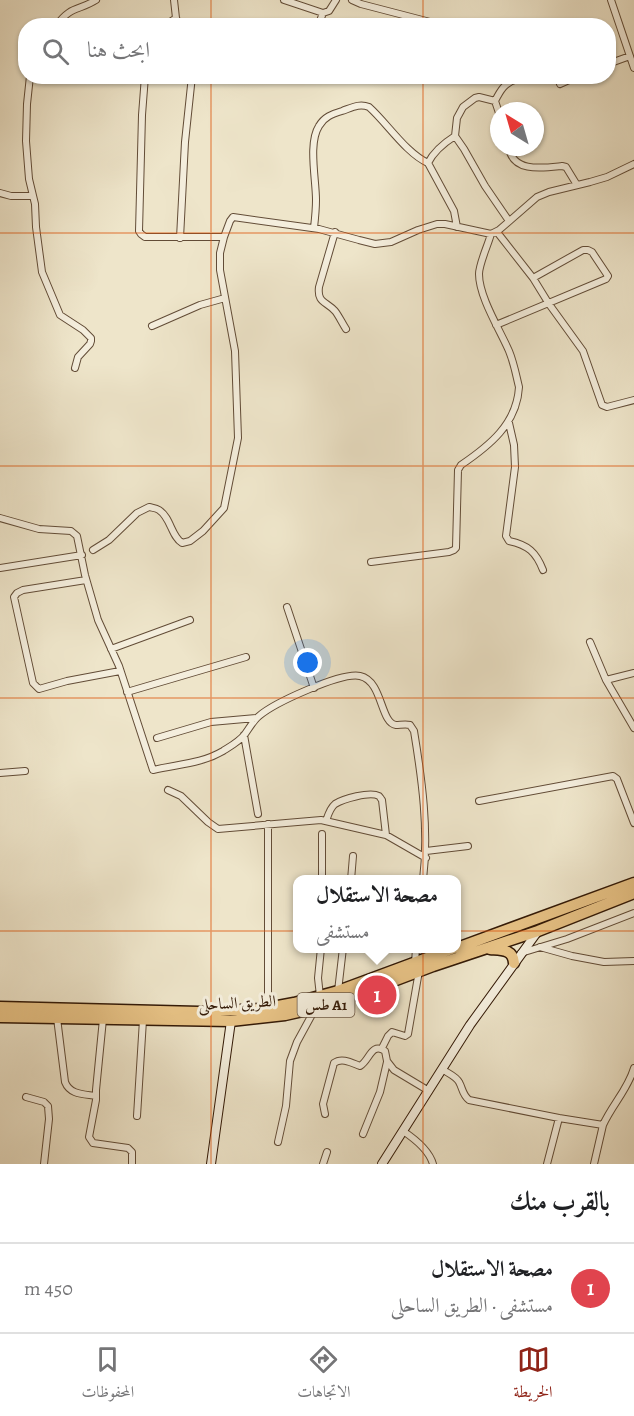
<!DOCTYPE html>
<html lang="ar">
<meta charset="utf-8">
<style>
:root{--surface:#fff;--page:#f2f2f2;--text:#202124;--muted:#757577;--line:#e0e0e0;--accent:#8f2418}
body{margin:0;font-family:Alegreya,Amiri,serif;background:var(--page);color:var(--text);direction:rtl}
.compass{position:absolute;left:490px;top:102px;width:54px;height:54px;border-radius:50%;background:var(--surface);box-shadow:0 2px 4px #0004;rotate:323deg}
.you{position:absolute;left:308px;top:663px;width:21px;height:21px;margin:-15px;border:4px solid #fff;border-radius:50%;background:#1a73e8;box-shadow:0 0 0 9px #1a73e833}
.badge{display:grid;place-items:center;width:39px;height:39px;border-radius:50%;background:var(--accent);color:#fff;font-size:20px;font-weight:700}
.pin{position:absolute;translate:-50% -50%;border:3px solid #fff;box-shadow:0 2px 6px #0006}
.popup{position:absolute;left:293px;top:875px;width:168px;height:78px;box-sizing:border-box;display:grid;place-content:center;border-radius:12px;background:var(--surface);filter:drop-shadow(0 2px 4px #0005);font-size:20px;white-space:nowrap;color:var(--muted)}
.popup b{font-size:22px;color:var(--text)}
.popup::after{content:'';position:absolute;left:50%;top:100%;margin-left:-12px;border:12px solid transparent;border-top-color:var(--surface)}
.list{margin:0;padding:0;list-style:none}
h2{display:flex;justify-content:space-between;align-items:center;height:78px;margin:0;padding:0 24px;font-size:26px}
h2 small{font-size:20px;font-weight:400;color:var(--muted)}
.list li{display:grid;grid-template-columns:39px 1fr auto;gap:18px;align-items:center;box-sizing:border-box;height:90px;padding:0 24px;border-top:2px solid var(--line)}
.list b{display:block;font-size:22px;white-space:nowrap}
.list p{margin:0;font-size:20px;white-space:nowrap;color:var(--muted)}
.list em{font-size:20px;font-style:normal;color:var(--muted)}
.icon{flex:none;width:33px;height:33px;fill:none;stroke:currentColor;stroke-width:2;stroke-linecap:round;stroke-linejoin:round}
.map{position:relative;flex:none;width:634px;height:1164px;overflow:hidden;direction:ltr}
.search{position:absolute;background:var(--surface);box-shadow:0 2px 4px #0004;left:18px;right:18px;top:18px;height:66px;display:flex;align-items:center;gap:15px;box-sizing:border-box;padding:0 21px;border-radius:24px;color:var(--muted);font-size:22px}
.sheet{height:168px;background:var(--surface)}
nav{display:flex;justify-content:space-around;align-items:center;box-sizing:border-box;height:84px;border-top:2px solid var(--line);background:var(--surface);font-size:16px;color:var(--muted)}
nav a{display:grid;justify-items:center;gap:3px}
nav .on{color:var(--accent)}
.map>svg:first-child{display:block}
</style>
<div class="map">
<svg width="634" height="1164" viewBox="0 0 634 1164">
<rect width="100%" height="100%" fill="#eee5ca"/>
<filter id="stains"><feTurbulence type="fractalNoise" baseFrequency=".00333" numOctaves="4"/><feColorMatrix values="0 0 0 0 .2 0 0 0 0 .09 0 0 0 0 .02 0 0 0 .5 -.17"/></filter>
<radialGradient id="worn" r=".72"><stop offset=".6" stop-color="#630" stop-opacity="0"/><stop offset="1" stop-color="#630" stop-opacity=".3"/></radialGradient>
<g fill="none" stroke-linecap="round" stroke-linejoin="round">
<g stroke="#624c37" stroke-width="8">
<path id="street" d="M174,0L176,18L180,26
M284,0L323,13L329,11L336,0
M352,0L361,4L434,23
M611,0L634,68
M56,26C71,5 79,11 96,0
M164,26L176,18
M318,26L323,13
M608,64L630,56
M30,76L27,104L26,141L29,179L35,204L36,227L42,272L60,315L83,330L91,338V341L90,344L78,357L75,368
M145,76L142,115L139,231L141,234L145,237H224L230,221L233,217L319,229L359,240L375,244L391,242L418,230L437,224H445L491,234L499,230L537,197L549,192L590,182L607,177L634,164
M560,84L578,76
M495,101L479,97L475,98L463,107L457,118L455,136L464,149L485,186L509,221
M499,113L495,101C500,91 505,82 517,79
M455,136C444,143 434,151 428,163L454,211L457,227
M509,147C512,173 543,168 562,166L566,167L577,185
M0,193L11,196H33
M314,228C315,219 316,209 316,200C316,179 308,143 319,126C324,117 332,114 342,111C351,108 359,103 369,107C387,123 406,153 428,163
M335,232L319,287C317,303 326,301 335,311C339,316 342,323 346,329
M497,232L533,278L549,304L583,351L602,405L607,407L634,400
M180,238L185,142L192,76
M496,325L606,279L608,276L592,252L588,250H583L533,278
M152,326L200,305L225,298
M509,423L514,445L515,467L506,536L509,541C528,545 536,552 543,570
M0,518L39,529L71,531L77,536L85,575L98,620L119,666L153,770C178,764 201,764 223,751C231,746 240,741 245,734C250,727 253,721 259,716C274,703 341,672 360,676C383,681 380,723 396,725C400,725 406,724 410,725L414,731C422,780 429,830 423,880
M93,550L109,540L137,513L149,507C153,508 156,508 159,510C171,518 171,536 182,543L190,541L203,531L224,508L238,438L235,351L220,270V253L224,237
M371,562L449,552L454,550L456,548L458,470L461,465C489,446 517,424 519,387C516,375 514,363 509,351C500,330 479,297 479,274C479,264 488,245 491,234
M0,568L82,555
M86,580L23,590L17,593L14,597L33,683L39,689L67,681L120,671
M287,607L314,688
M590,642L606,680L634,728
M111,649L190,620
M606,680L634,673
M127,692L246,657
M244,735L258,814
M157,738L211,722L256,718
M0,773L25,771
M168,790L181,796L208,822L218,829L321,820L386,835L426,858
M479,801L613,776L617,779L634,823
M326,821C328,815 330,808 335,804C343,799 370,791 379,796C380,797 381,799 382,800L386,835
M426,851L468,846
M322,880V834
M351,880L353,856
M540,947L572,956L604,962L634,961
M521,953L567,939L634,913
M415,963L416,948
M338,991L343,948
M320,996L318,978L321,948
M268,1008V824
M57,1018L65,1082C70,1095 84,1094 96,1096
M103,1019L96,1090V1100L89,1137L93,1143L128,1148L132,1152V1164
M382,1048L388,1036L392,1032L405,1036L408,1034L419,971
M442,1069C447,1073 456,1076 459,1082C463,1089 462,1094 469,1100L559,1118L603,1125C612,1105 628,1089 634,1068
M26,1097L44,1102L48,1106L49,1119L44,1164
M325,1114L323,1104L334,1063C342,1057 352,1063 360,1066C370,1060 371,1042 385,1051L387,1061L394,1070L429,1091
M137,1116L143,1020
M403,1131C415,1139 429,1150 433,1164
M363,1134L380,1092L387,1062
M278,1142L286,1106L290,1061L297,1042L315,1009
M323,1164L327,1152
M547,1164L559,1118
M594,1164L603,1125"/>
</g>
<g stroke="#331906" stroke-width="10">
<path id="secondary" d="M211,1164L231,1021
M382,1164L470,1025L538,931"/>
</g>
<g stroke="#331906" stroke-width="13">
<path id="highway" d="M457,948L634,883
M490,949C502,950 513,949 514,963
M0,1007L199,1012L262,1009L294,1003L338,991L454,948
M0,1017L231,1021L285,1015L316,1008L375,988L433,966L538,931L634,893"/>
</g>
<use href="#street" stroke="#f4eedd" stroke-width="6"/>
<use href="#secondary" stroke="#f4eedd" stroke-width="8"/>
<use href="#highway" stroke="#e7c285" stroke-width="10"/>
</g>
<path fill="none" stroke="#df560c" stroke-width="1.5" stroke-opacity="0.55" d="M211,0V26M423,0V26M211,76V1164M423,76V1164M0,233H634M0,466H634M0,698H634M0,931H634"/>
<g text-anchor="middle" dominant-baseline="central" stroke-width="6" stroke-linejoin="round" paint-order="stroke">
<rect fill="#f4eedd" stroke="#6d5946" stroke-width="1.5" x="297.5" y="993" width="57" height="24" rx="4.5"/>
<g font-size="15" font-weight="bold" fill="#331906">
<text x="326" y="1005">طس A1</text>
</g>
<g font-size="16" fill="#331906" stroke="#f4eedd">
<text transform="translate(237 1003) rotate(-3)">الطريق الساحلى</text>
</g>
</g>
<rect width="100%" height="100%" filter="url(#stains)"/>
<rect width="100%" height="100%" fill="url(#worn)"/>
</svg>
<svg class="compass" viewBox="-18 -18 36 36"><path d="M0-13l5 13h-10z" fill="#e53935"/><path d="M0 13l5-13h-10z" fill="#757577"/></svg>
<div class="you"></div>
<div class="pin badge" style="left:377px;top:995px;background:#e0444e">1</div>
<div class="popup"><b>مصحة الاستقلال</b>مستشفى</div>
<div class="search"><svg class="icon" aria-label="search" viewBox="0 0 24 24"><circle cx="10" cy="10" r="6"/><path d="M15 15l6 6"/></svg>ابحث هنا</div>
</div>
<section class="sheet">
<h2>بالقرب منك<small></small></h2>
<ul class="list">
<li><span class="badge" style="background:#e0444e">1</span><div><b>مصحة الاستقلال</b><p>مستشفى · الطريق الساحلى</p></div><em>450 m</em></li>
</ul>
</section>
<nav>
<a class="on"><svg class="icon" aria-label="map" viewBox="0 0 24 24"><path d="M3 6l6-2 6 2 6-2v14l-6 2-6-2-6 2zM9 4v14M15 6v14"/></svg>الخريطة</a>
<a><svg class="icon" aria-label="directions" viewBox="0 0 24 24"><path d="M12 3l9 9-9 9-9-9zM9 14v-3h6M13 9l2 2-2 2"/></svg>الاتجاهات</a>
<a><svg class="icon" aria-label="saved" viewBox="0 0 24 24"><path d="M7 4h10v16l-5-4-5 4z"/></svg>المحفوظات</a>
</nav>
